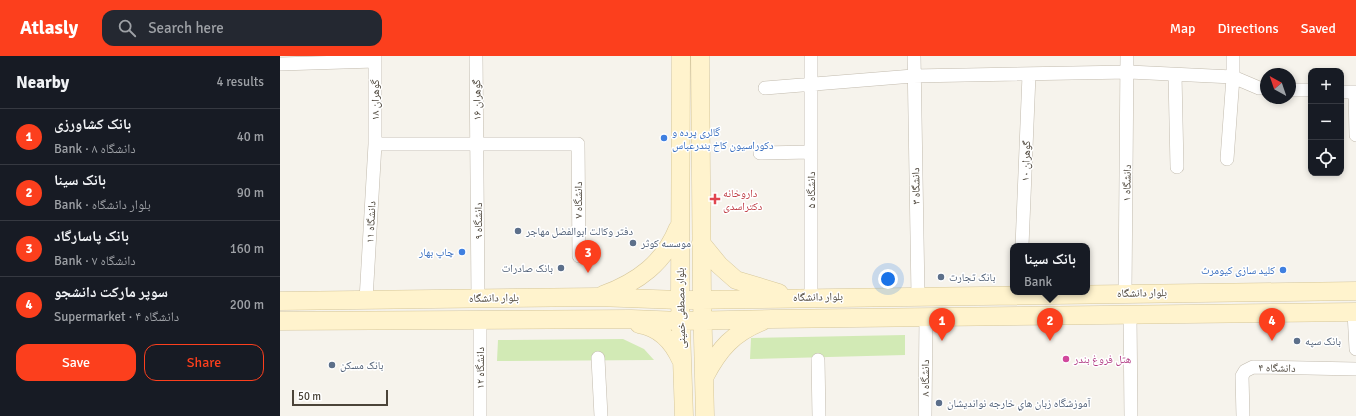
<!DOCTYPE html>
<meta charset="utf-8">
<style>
:root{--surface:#171b24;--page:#242831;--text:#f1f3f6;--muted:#9ea1a6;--line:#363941;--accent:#fc3f1d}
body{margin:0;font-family:Signika,"Noto Naskh Arabic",sans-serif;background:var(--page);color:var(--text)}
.controls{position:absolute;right:12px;top:12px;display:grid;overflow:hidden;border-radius:8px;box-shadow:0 2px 6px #0003}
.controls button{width:36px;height:36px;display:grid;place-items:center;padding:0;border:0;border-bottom:1px solid var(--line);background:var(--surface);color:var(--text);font:20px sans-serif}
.compass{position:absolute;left:980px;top:12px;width:36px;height:36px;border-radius:50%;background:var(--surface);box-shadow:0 2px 6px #0003;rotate:320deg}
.scale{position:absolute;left:12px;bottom:10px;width:96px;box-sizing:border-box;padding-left:4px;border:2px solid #4b4439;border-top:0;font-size:11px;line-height:14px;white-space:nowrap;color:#4b4439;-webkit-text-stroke:3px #fff;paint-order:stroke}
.you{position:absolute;left:608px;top:223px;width:14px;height:14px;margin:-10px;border:3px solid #fff;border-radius:50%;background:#1a73e8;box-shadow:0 0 0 6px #1a73e833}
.badge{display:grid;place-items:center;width:26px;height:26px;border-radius:50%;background:var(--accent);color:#fff;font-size:13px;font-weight:700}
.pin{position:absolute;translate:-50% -33px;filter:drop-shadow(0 1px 2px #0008)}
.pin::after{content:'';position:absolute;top:21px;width:14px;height:12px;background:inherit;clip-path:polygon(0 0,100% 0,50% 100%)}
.popup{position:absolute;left:730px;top:187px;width:80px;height:52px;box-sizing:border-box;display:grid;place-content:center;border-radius:8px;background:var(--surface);filter:drop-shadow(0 1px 3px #0005);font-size:13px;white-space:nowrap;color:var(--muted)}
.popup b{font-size:15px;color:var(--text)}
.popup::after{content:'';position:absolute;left:50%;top:100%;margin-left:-8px;border:8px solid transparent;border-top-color:var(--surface)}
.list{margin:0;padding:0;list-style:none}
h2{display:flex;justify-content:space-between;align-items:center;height:52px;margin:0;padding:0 16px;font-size:17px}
h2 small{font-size:13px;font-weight:400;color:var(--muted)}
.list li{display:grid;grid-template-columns:26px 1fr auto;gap:12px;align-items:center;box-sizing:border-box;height:56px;padding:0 16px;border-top:1px solid var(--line)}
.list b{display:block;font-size:15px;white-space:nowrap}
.list p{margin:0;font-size:13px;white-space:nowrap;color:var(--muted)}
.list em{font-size:13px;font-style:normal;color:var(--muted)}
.actions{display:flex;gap:8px;padding:12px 16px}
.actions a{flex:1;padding:9px 0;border:1px solid var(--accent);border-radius:12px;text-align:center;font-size:14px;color:var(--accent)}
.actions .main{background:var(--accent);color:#fff}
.icon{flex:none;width:22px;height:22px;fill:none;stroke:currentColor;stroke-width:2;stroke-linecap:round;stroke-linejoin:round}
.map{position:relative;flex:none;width:1076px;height:360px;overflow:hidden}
header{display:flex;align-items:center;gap:24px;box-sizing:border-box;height:56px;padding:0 20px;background:var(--accent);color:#fff}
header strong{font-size:19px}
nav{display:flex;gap:22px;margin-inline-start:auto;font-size:14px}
.search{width:280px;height:36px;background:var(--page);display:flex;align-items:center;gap:10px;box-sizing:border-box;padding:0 14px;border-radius:12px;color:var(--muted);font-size:15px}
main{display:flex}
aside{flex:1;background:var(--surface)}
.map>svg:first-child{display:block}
</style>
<header>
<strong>Atlasly</strong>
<div class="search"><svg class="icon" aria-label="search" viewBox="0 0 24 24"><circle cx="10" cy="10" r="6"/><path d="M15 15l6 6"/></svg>Search here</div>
<nav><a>Map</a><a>Directions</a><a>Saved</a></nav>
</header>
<main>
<aside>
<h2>Nearby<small>4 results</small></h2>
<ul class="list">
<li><span class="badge">1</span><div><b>بانک کشاورزی</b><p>Bank · دانشگاه ۸</p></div><em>40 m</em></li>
<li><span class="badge">2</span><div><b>بانک سینا</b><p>Bank · بلوار دانشگاه</p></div><em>90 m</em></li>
<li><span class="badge">3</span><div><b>بانک پاسارگاد</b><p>Bank · دانشگاه ۷</p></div><em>160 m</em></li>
<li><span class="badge">4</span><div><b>سوپر مارکت دانشجو</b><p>Supermarket · دانشگاه ۴</p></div><em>200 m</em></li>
</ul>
<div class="actions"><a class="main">Save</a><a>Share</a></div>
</aside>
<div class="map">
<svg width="1076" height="360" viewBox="0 0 1076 360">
<rect width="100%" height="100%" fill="#f6f3ec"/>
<path fill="#d2eab5" d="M625,279V299L470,303L471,282Z
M343,283L364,293L374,304L217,305L218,284Z"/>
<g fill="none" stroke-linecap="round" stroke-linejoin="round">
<g stroke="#c2bbae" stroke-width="14">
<path id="minor" d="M196,0L198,242
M531,0V241
M634,0L638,240
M0,8L95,5
M895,19L897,111
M485,32L633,20L849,16L953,21L979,32H986
M1010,34H1031
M1061,36H1075L1076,79
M95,88H298L299,200
M480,97L531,96
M947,103L953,21V0
M742,190L749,19
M845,237L847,0
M86,244L95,88V0
M1074,256L1076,293
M850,259L851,360
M318,302L321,360
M538,304L539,360
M200,360V264
M645,360L646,261
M963,360L962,320L965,315L973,311L1076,313"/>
</g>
<g stroke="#d6c79b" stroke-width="19">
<path id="secondary" d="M401,0L400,244L404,360
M420,0L422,243L425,360
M421,187L439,209L456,224L499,237
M323,239C358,226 384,207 398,172
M0,245L317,241L400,244L1076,235
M0,265L351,263L401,265L492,263L1076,256
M359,268C379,271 393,286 401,304
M425,320C439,293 453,277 483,265"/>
</g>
<use href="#minor" stroke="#fff" stroke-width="13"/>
<use href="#secondary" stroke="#fff3cd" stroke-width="18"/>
</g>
<g fill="#3f7fe0" stroke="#fff" stroke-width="1.5">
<circle cx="384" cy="82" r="4"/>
<circle cx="182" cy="196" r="4"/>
<circle cx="1003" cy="214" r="4"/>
</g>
<path fill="#e0444e" stroke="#fff" stroke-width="1.5" d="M433 137h4v4h4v4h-4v4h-4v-4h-4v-4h4z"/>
<g fill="#5c6f8a" stroke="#fff" stroke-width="1.5">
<circle cx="238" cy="175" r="4"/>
<circle cx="353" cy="187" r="4"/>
<circle cx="281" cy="212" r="4"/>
<circle cx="661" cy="221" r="4"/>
<circle cx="1017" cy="285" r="4"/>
<circle cx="52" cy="309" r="4"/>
<circle cx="659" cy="347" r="4"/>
</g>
<circle fill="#d1479c" stroke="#fff" stroke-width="1.5" cx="786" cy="303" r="4"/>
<g text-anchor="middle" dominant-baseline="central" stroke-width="3" stroke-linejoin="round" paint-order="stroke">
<g font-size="11" fill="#4b4439" stroke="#fff">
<text transform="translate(95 44) rotate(-90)">گوهران ۱۸</text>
<text transform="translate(197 44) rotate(-91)">گوهران ۱۶</text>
<text transform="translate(746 105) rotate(-88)">گوهران ۱۰</text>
<text transform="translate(847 127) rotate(-89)">دانشگاه ۱</text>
<text transform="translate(636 130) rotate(-91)">دانشگاه ۳</text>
<text transform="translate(531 134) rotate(-90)">دانشگاه ۵</text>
<text transform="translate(298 144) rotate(-90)">دانشگاه ۷</text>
<text transform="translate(198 165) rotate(-90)">دانشگاه ۹</text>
<text transform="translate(91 166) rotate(-87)">دانشگاه ۱۱</text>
<text transform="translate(862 237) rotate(-1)">بلوار دانشگاه</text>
<text transform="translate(538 241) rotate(-1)">بلوار دانشگاه</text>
<text transform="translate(214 242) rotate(-1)">بلوار دانشگاه</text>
<text transform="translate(401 252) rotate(-91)">بلوار مصطفی خمینی</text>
<text transform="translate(200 312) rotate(-90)">دانشگاه ۱۲</text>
<text transform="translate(997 312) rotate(1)">دانشگاه ۴</text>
<text transform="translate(645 322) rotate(-90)">دانشگاه ۸</text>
</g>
<g font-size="11" fill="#366cbe" stroke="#fff" text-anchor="end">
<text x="392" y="76" text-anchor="start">گالری پرده و<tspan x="392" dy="13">دکوراسیون کاخ بندرعباس</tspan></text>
<text x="174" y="196">چاپ بهار</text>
<text x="995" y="214">کلید سازی کیومرث</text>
</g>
<g font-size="11" fill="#be3a42" stroke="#fff" text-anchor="start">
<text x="443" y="137">داروخانه<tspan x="443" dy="13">دکتراسدی</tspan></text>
</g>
<g font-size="11" fill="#4e5e75" stroke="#fff" text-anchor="start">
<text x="246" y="175">دفتر وکالت ابوالفضل مهاجر</text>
<text x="361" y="187">موسسه کوثر</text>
<text x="273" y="212" text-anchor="end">بانک صادرات</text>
<text x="669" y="221">بانک تجارت</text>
<text x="1025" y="285">بانک سپه</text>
<text x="60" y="309">بانک مسکن</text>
<text x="667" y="347">آموزشگاه زبان هاي خارجه نوانديشان</text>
</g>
<g font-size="11" fill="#b23c85" stroke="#fff" text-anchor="start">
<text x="794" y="303">هتل فروغ بندر</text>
</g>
</g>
</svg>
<div class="controls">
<button>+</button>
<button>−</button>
<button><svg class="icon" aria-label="locate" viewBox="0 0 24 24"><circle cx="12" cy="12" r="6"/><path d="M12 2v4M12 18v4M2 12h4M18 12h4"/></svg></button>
</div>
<svg class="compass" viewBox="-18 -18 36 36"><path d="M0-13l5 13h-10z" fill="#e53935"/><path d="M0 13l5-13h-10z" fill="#9ea1a6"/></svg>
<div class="scale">50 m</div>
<div class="you"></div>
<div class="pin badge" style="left:662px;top:285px">1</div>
<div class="pin badge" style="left:770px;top:285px">2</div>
<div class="popup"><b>بانک سینا</b>Bank</div>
<div class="pin badge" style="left:308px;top:217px">3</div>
<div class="pin badge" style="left:992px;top:285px">4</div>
</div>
</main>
